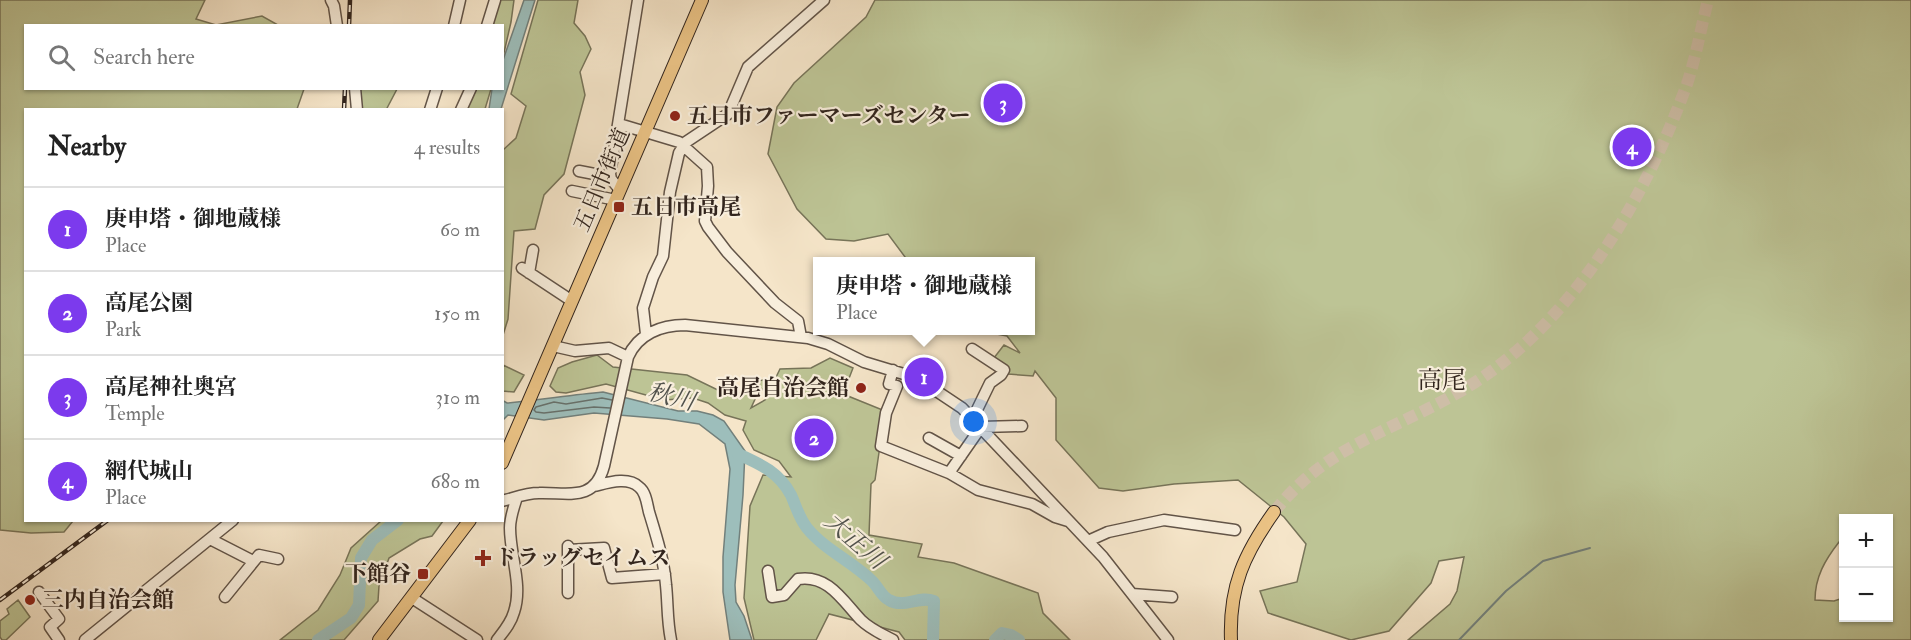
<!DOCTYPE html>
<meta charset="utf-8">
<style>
:root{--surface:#fff;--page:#f6f6f6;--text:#222;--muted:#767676;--line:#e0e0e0;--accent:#7c3aed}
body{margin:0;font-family:"IM FELL Double Pica","Noto Serif JP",serif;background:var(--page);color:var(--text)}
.controls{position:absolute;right:18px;bottom:18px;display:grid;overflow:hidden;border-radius:0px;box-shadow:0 2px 4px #0004}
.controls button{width:54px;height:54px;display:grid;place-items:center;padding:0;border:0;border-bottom:2px solid var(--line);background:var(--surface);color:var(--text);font:30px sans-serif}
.you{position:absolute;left:974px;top:422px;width:21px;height:21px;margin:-15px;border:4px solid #fff;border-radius:50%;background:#1a73e8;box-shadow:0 0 0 9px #1a73e833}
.badge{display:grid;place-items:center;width:39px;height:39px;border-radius:50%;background:var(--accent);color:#fff;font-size:20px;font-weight:700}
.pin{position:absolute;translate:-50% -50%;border:3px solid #fff;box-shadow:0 2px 6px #0006}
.popup{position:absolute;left:813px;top:257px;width:222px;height:78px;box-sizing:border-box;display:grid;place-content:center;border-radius:0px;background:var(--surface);filter:drop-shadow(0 2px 4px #0005);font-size:20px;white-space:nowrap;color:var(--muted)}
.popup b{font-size:22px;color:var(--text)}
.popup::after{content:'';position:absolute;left:50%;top:100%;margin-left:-12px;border:12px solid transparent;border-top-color:var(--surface)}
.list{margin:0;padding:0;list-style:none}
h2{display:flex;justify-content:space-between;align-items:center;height:78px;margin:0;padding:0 24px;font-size:26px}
h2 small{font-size:20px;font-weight:400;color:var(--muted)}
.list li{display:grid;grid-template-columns:39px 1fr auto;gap:18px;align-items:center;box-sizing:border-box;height:84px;padding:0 24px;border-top:2px solid var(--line)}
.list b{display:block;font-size:22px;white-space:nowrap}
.list p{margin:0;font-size:20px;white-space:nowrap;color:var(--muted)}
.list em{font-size:20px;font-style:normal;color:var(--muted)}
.icon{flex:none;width:33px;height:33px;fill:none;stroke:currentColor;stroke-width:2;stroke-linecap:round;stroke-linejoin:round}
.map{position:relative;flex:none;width:1911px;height:640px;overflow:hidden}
.search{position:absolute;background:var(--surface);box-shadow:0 2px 4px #0004;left:24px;top:24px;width:480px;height:66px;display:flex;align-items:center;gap:15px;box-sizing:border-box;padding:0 21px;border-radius:0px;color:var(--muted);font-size:22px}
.panel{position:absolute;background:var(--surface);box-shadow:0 2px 4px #0004;left:24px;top:108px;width:480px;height:414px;border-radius:0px}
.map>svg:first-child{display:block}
</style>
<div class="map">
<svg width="1911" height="640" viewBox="0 0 1911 640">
<rect width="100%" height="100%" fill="#f5e5c9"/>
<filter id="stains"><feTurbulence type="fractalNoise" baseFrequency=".00333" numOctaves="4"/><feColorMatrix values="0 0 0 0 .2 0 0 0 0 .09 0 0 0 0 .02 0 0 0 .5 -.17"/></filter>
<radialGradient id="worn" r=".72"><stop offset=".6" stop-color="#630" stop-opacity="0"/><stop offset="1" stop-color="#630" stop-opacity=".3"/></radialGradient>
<path fill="#bdc495" stroke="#777459" stroke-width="1.5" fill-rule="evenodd" d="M0,0H205L196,19L216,25L262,16L278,25L26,26V88L304,89L297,109L26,110V520L73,521L64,532L31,533L0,530Z
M498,0H514L511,22L503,57L502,26H493Z
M538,0H578L574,23L585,36L591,49L580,72L585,95L564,174L544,195L535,229L514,231L508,319L503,335V150L516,138L526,106L511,94Z
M875,0H1911V640H1408L1450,604L1457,591L1464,557L1439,561L1431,583L1389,631L1351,640L1268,613L1260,591L1297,582L1306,544L1284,517L1238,480L1174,484L1123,491L1099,488L1056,440V398L1035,371L1033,376L1008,374L990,363L1004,345L1020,353L1007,336L981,331L1030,330V262L908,261L888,234L854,241L826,239L797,209L768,154L777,107L794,83L866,17ZM1844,518H1888V618H1844L1843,598L1834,601L1815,600C1815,577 1825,560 1839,542H1843Z
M358,89H397L386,110L361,109Z
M474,89H491L485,109L467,110Z
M597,355L613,367L687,375L726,394L737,395L758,381L767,379V385L757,395L751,408L765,400L780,369L811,368L830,358L853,368L843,394L885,411L875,480L871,484L869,535L922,544L918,557L954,563L1038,593L1043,613L1070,640H905L899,632L829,614L816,640H754L744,598L750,506L763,475L791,477L779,461L754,450L743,430L746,421L725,415L708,403L693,398L664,400L606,384L566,393L556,392L550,386L558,368L572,362Z
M503,365L524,375L514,392L503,391Z
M381,521H443L432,536L420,539L389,558L379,586L378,601L344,640H280L318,610L340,575L351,548Z
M18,600L30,617L6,640H2L0,637V621L9,614L7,609Z"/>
<path fill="#9dbebb" stroke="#72807c" stroke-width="1.5" d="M524,0H535L501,109H489L492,89L502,88L503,60Z
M603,392L678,411H697L713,415L724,421L745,451L743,495L735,585L736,602L744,616L752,640H730L723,592V557L730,469L725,444L699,424L667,419L594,413L544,420L508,415L503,420L502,400L507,403C540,400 570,395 603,392Z"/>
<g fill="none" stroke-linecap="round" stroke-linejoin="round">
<path stroke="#67716c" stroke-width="1.5" d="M610,408L594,407L544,413L536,412L534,410L536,407L554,402L566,404L602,398L612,400"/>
<path stroke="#72807c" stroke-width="2" d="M1459,640L1506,591L1543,561L1590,548"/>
<path stroke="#9dbebb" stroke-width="12" d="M738,454C760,464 779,472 791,495C796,506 799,518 807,528C824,549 851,561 871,580C878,586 881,596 889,600C904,609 919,595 934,601L933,640
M318,640L351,618L359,605L361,558L372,540L398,520
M995,640L1002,633L1011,635L1019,640"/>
<path stroke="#cebea7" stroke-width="12" stroke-dasharray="12 6" stroke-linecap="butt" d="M1274,512C1326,446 1390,432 1459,392C1569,330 1645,200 1687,84C1696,57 1701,28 1708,0"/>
<g stroke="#625448" stroke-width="13">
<path id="minor" d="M331,0L334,6L337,26
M454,26L460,0
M487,26L495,0
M355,88L357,110
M430,110L437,88
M461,110L471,88
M619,124L679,142L707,167L708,186L705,221L708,227L727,252L775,303L798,321L801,337
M579,171L610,177
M620,190L611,179L610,174L638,0
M572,191L616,200
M522,268L572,301
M529,273L533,250
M646,334L643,308L653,277L663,256L670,192L679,153L686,142L728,114L748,67L824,0
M553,346L575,351L609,348L628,357
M972,349L1004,370L1001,375L990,383L973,418
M893,370L889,384L897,386L886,413L881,446L949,473L978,490L1032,504L1055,517L1068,521
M929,438L961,456
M949,473L981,427L1022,426
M594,486C607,483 628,476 639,487C646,492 647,504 649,512C656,535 664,560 666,585C668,604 667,621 671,640
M502,501C514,498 526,493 539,493C567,492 594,503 604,466L628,357C638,334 661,325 685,325L808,338L828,344L864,362L917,378L962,408L1103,557L1168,640
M210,539L253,561
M1088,541L1108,532L1164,520L1235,530
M568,550L604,548L612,578L665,574
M768,571L772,597L784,595L798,579C828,574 843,601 861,620C870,629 882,634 893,640
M39,592L59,619L50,627L59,640
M568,593V546
M1132,594L1172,597
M225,597L259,555L278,559
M412,598L477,640
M85,640L233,520
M497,640C504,631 511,623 514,612C523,585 510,556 510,528C510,517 514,507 517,497"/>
</g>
<g stroke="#31241d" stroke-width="14">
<path id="major" d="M502,463L702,0
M379,640L470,520
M1231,640C1229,587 1244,554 1274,512"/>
</g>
<use href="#minor" stroke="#f8eedc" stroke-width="10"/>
<use href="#major" stroke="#eac284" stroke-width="12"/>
<g stroke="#31241d" stroke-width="4.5">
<path id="rail" d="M349,26L350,0
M344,110L345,88
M0,600L108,520"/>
</g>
<use href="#rail" stroke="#f8eedc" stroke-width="2" stroke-dasharray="7" stroke-linecap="butt"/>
</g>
<g fill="#8f2418" stroke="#f8eedc" stroke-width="2">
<circle cx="675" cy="116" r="6"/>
<rect x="613" y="201" width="12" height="12" rx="3"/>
<circle cx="861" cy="388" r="6"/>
<path d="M480 549h6v6h6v6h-6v6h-6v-6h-6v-6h6z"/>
<rect x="417" y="568" width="12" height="12" rx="3"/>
<circle cx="30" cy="600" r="6"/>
</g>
<g text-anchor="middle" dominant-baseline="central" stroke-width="4.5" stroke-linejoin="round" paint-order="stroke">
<g font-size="22" font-weight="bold" fill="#31241d" stroke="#f8eedc" text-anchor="start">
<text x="687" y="116">五日市ファーマーズセンター</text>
<text x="631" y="207">五日市高尾</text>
<text x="849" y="388" text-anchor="end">高尾自治会館</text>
<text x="495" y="558">ドラッグセイムス</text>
<text x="411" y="574" text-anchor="end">下館谷</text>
<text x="42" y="600">三内自治会館</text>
</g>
<g font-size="22" fill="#31241d" stroke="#f8eedc">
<text transform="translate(602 180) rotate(-67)">五日市街道</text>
</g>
<g font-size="24" fill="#31241d" stroke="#f8eedc">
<text x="1442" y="380">高尾</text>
</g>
<g font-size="24" font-style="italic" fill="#51524c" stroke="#f8eedc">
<text transform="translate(671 397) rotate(14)">秋川</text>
<text transform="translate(855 541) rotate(41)">大正川</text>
</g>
</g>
<rect width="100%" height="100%" filter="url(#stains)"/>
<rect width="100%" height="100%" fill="url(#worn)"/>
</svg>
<div class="controls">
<button>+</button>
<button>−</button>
</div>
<div class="you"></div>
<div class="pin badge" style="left:924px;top:377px">1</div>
<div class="popup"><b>庚申塔・御地蔵様</b>Place</div>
<div class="pin badge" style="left:814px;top:438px">2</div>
<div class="pin badge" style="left:1003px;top:103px">3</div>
<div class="pin badge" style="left:1632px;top:147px">4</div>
<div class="search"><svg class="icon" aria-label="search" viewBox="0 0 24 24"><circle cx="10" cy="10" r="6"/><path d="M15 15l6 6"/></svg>Search here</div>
<section class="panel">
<h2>Nearby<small>4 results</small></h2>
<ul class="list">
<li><span class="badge">1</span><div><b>庚申塔・御地蔵様</b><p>Place</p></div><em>60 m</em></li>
<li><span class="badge">2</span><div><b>高尾公園</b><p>Park</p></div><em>150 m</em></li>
<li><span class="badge">3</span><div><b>高尾神社奥宮</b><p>Temple</p></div><em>310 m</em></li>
<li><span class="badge">4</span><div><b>網代城山</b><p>Place</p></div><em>680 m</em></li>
</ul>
</section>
</div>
